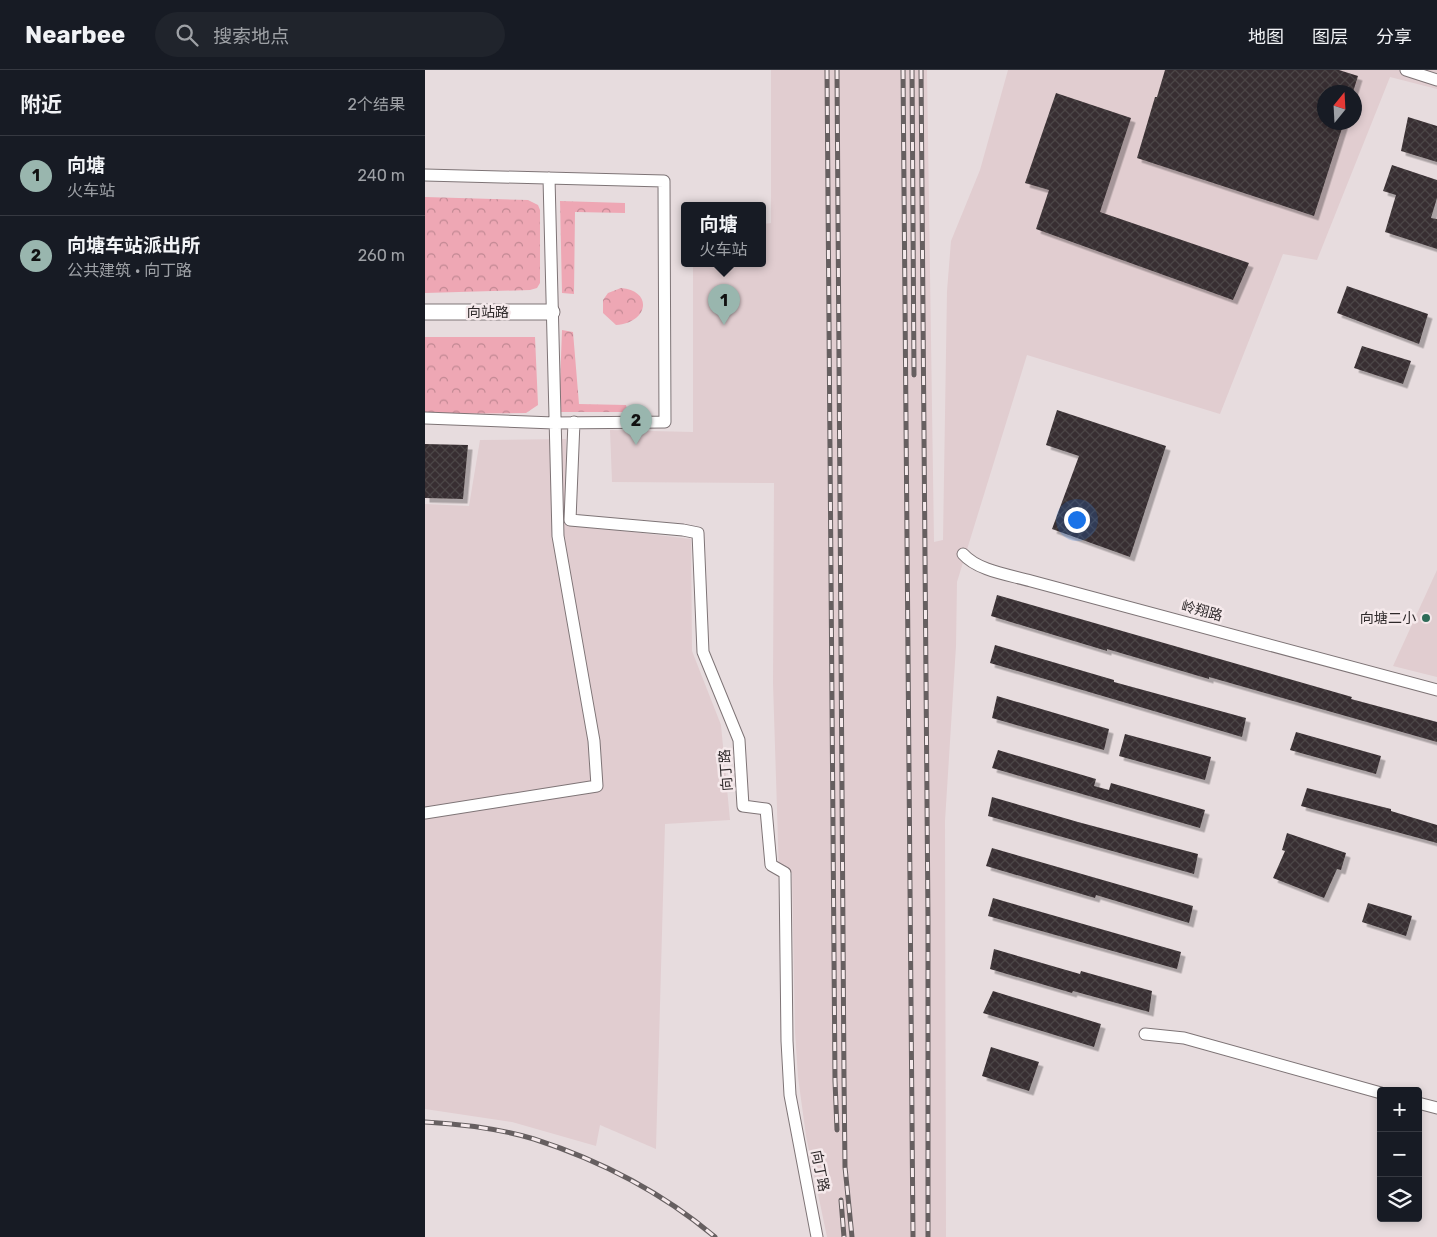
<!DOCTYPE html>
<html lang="zh">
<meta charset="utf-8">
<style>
:root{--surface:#171b24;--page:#20242c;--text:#f1f3f6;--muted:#9ea1a6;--line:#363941;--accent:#99b6ae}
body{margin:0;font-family:Rubik,"Noto Sans SC",sans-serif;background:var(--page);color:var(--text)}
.controls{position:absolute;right:15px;bottom:15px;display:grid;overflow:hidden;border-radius:5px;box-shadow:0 2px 8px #0003}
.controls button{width:45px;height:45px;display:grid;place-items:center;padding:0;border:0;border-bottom:1px solid var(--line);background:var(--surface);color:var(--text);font:25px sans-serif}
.compass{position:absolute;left:892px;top:15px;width:45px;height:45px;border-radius:50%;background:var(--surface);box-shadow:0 2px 8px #0003;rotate:18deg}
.you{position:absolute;left:651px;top:449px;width:18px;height:18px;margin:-12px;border:4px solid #fff;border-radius:50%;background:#1a73e8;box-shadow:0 0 0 8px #1a73e833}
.badge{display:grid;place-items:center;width:32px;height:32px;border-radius:50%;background:var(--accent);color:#111;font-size:16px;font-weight:700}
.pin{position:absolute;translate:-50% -41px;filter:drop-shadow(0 1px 2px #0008)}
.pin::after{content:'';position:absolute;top:26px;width:18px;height:15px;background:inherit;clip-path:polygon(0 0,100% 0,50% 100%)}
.popup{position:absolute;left:256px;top:132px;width:85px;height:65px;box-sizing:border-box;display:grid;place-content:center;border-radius:5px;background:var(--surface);filter:drop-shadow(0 1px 4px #0005);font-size:16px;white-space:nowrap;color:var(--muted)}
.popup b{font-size:19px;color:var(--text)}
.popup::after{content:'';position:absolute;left:50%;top:100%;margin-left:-10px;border:10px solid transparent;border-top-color:var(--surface)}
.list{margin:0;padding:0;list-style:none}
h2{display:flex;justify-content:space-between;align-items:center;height:65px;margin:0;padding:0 20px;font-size:21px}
h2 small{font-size:16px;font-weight:400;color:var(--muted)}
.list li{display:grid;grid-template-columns:32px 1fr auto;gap:15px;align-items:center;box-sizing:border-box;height:80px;padding:0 20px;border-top:1px solid var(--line)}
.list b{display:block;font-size:19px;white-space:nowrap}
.list p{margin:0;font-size:16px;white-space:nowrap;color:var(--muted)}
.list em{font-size:16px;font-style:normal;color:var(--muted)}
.icon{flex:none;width:28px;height:28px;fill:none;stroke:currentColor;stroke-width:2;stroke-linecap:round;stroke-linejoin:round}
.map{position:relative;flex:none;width:1012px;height:1167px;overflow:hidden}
header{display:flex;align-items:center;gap:30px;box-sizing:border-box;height:70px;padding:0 25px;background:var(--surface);border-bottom:1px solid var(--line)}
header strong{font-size:24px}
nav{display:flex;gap:28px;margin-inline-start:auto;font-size:18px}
.search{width:350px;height:45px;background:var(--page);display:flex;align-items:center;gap:12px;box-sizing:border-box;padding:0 18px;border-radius:28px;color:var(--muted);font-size:19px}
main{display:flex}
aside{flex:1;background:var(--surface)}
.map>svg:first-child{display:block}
</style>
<header>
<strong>Nearbee</strong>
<div class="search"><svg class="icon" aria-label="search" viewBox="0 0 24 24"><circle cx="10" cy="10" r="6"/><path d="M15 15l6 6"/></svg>搜索地点</div>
<nav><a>地图</a><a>图层</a><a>分享</a></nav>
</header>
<main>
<aside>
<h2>附近<small>2个结果</small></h2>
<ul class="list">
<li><span class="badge">1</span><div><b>向塘</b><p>火车站</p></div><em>240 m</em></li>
<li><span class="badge">2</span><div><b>向塘车站派出所</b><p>公共建筑 · 向丁路</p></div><em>260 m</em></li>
</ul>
</aside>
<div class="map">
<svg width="1012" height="1167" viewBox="0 0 1012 1167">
<defs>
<pattern id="park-crowns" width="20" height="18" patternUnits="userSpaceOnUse" patternTransform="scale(1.25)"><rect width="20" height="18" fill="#eea7b4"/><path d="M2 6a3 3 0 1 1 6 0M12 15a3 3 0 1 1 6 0" fill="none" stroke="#c18893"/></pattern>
<pattern id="building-cross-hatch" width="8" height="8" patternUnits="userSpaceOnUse" patternTransform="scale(1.25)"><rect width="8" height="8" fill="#382f31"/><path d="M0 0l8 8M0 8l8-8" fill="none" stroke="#4c4546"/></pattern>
<filter id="shadow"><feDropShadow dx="4.5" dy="4.5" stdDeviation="0" flood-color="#0004"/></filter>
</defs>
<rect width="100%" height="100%" fill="#e7dcde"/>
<path fill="#e1cdd0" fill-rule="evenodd" d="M346,0H502L509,472L518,470L522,221L526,171L555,100L583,0H1012V19L965,7L892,190L858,184L795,344L602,285L532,512L531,576L520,751L521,1167H402L381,1066L373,1007L370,962L367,803H354L348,613L349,413L187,412L185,360L268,362V194H338V154L346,153ZM899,22H929V52H899Z
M141,369V454L266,469L267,581L296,655L305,750L240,754L231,1079L175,1055L171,1076L87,1052L0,1039V434L44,436L55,370Z
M1012,500V607L968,596Z"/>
<path fill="url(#park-crowns)" d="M0,127L103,130L113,135L115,140V213L112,218L105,220L0,223Z
M135,131L200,133V143L150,142L149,224L137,223Z
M196,218C229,221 223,253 191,255L178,243V230L183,223Z
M137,260L148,262L154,334L201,335L203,342H134Z
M0,267H110L113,335L101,343L0,344Z"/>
<path fill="url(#building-cross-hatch)" filter="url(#shadow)" d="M740,0H914L933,6L928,22H900V52H919L889,146L712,88L730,27H732Z
M631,23L706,48L675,142L824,193L808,230L611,159L624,120L600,113Z
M983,47L1012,56V92L976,81Z
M967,95L1012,110V128L1006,148L1012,149V179L960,162L971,125L958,121Z
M922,216L1003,244L994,274L912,243Z
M937,276L986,291L978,314L929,298Z
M632,340L741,376L705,487L627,459L654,386L621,375Z
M0,374L43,375L38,429L0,428Z
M572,525L927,627L926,629L1012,652V672L784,607V609L682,579V581L566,546Z
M570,575L689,610V612L821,648L817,667L565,593Z
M572,626L684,659L679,680L567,648Z
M871,662L956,686L951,704L865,680Z
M700,664L786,687L780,710L694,686Z
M573,680L671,709L669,716L684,720L686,713L780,740L775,758L567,698Z
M882,718L966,739V741L1012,755V773L876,736Z
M567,727L653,752L773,784L769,804L563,746Z
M862,763L921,783L916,800L912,799L899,828L848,808L860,781L857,780Z
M567,778L768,836L764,853L671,825L670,828L561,796Z
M568,828L756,882L752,899L563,846Z
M943,833L987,846L981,866L937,852Z
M569,879L655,904L656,901L727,921L724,942L648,921L647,923L565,899Z
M568,921L676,954L669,977L558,943Z
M566,977L614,992L604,1021L557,1006Z"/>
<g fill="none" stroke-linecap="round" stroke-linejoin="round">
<g stroke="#7e7476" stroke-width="13">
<path id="minor" d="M981,0L1012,10
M0,105L239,111L240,352L129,353L0,348
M149,352L145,450L258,460L273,463L278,582L314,670L318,736L341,739L346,795L360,803L362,971L365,1025L392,1167
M538,484C553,501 585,505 606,511L1012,620
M0,743L172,716L169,671L133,466L124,108
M720,964L759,968L956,1023
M993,1033L1012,1038"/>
</g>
<g stroke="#7e7476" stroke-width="17">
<path id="tertiary" d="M0,242H127"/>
</g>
<use href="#minor" stroke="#fff" stroke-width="11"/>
<use href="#tertiary" stroke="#fff" stroke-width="15"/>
<g stroke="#665f60" stroke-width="5">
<path id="rail" d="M402,0L410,1011L412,1060
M412,0L419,1008L420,1097L427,1167
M478,0L488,1167
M487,0L489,305
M496,0L503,851V1167
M0,1052C35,1054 76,1059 109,1069C174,1090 238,1123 290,1167
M416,1130L419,1167"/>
</g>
<use href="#rail" stroke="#f5e9eb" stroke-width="3" stroke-dasharray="9" stroke-linecap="butt"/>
</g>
<circle fill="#2d6b57" stroke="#f5e9eb" stroke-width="2" cx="1001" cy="548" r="5"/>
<g text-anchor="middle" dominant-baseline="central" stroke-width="5" stroke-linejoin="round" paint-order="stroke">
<g font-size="14" fill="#2e292a" stroke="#f5e9eb">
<text x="63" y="242">向站路</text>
<text transform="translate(777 541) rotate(15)">岭翔路</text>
<text transform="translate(301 700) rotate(-94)">向丁路</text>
<text transform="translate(395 1101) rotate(79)">向丁路</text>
</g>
<g font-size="14" fill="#2e292a" stroke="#f5e9eb" text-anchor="end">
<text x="991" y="548">向塘二小</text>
</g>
</g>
</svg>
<div class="controls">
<button>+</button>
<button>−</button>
<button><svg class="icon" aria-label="layers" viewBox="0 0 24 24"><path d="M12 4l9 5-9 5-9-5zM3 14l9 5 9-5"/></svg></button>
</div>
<svg class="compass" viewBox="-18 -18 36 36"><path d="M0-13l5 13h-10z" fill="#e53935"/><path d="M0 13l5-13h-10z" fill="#9ea1a6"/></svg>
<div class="you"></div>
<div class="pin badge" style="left:299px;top:255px">1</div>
<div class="popup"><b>向塘</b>火车站</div>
<div class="pin badge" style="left:211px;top:375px">2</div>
</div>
</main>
